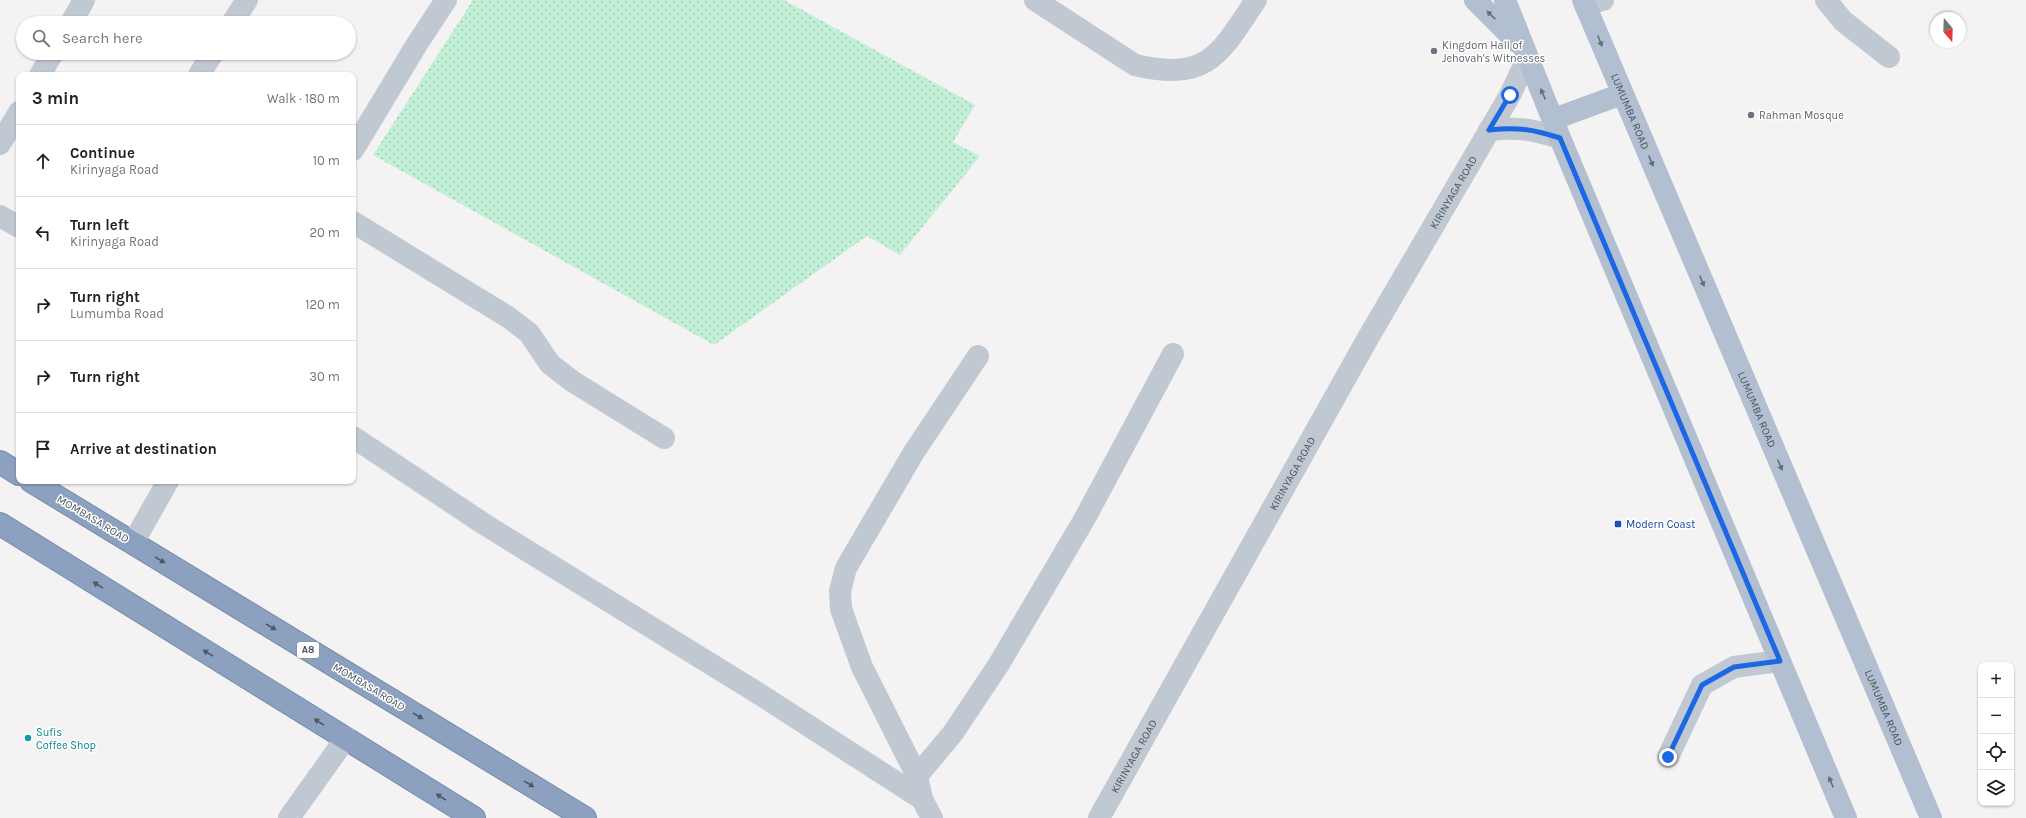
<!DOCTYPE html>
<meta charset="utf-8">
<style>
:root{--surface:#fff;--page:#f6f6f6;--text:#202124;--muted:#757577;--line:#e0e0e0}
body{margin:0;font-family:Karla,sans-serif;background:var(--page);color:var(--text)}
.controls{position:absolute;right:12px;bottom:12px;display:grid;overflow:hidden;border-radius:8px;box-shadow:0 1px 3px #0004}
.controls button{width:36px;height:36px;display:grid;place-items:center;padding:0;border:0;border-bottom:1px solid var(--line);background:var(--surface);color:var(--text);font:20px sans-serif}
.compass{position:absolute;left:1930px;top:12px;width:36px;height:36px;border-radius:50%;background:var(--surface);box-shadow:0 1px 3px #0004;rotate:161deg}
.stop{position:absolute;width:12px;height:12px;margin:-9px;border:3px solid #1c67e4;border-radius:50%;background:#fff}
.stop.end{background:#1c67e4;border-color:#fff;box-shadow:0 1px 4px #0008}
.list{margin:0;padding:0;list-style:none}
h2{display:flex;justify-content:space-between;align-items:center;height:52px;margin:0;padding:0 16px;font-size:17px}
h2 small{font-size:13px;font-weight:400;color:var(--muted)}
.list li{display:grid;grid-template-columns:26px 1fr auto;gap:12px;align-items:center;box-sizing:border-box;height:72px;padding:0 16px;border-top:1px solid var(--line)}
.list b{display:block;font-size:15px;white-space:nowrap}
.list p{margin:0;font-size:13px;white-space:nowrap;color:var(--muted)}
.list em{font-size:13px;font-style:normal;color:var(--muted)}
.icon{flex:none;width:22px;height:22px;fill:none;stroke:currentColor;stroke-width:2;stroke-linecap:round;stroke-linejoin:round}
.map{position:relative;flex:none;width:2026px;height:818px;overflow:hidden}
.search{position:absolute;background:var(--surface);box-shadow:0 1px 3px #0004;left:16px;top:16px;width:340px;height:44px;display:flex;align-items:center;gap:10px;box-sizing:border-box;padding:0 14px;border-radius:22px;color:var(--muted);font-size:15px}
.panel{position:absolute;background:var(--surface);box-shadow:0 1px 3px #0004;left:16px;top:72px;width:340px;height:412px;border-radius:8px}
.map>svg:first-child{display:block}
</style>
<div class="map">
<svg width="2026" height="818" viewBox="0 0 2026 818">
<defs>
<pattern id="park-dots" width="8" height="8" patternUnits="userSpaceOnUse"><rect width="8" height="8" fill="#c2f0d7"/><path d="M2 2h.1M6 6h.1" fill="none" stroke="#a0c5b2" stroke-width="1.8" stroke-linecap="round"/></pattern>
</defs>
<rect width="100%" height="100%" fill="#f4f2f2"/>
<path fill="url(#park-dots)" d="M473,0H784L975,105L953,142L980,156L900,255L867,236L714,345L373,155Z"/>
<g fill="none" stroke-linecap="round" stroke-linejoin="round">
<g stroke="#768cab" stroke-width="24">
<path id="highway" d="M0,462L19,474
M31,481L585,818
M0,524L474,818"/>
</g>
<g stroke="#c0c8d1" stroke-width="22">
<path d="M1035,0L1135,65C1208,82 1220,54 1256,0"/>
<path d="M1826,0L1843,21L1889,57"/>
<path d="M1585,5L1603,0"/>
<path d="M71,23L84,0"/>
<path d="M232,23L247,0"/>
<path d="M40,75L53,53"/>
<path d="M199,75L213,53"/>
<path d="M1489,130C1519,127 1531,129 1560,138"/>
<path d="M0,144L19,112"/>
<path d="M353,150L417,44L446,0"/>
<path d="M0,216L19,227"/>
<path d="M353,222L508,317L529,333L550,364L572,381L664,438"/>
<path d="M353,437L484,524L764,697L922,799L932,818"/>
<path d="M133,543L168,481"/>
<path d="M1668,757L1702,685L1734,667L1780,661"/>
<path d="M917,776L953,733L999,664L1085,518L1173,354"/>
<path d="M922,799L917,776L862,667L841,609L840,591L846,568L914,452L978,356"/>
<path d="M289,818L346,738"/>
<path id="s1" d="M1099,818L1368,338L1510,95L1527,59"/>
</g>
<g stroke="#b2bfd0" stroke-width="22">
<path d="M1475,0L1517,42"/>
<path d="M1505,0L1560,138L1846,818"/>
<path id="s2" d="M1583,0L1931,818"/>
<path d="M1554,119L1622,94"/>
</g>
<use href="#highway" stroke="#8ba1bf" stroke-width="22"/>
</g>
<defs><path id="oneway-solid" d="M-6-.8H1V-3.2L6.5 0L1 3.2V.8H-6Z"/></defs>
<g fill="#646f7c">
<use href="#oneway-solid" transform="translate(1491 15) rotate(-136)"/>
<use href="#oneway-solid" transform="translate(1600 41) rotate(68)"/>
<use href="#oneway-solid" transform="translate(1543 94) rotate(-114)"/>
<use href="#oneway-solid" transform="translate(1651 161) rotate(67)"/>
<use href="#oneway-solid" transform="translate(1702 281) rotate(67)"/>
<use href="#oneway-solid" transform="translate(1780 465) rotate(67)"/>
<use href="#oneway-solid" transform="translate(1831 782) rotate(-113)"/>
</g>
<g fill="#4d5865">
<use href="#oneway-solid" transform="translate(160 560) rotate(31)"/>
<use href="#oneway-solid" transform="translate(98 585) rotate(-148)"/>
<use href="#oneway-solid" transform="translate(271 627) rotate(31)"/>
<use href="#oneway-solid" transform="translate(208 653) rotate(-148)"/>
<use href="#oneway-solid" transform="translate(418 716) rotate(31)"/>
<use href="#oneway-solid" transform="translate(319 722) rotate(-148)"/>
<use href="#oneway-solid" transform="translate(529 784) rotate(31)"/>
<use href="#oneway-solid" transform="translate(441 797) rotate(-148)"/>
</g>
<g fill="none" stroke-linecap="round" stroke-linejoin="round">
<path stroke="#1c67e4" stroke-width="5" d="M1510,95L1489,130C1518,127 1532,129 1560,138L1780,661L1734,667L1702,685L1668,757"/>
</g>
<g fill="#6b7280" stroke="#fff" stroke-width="1.5">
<circle cx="1434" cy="51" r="4"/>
<circle cx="1751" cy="115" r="4"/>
</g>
<rect fill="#1a4fb4" stroke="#fff" stroke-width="1.5" x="1614" y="520" width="8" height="8" rx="2"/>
<circle fill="#0f9aa8" stroke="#fff" stroke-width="1.5" cx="28" cy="738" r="4"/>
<g text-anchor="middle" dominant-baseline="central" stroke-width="3" stroke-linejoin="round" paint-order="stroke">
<rect fill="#fff" stroke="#808790" stroke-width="1" x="297" y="642" width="22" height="16" rx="3"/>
<g font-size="10" font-weight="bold" fill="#4a5460">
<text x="308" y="650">A8</text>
</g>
<g font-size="11" fill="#5b616d" stroke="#fff" text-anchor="start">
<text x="1442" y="45">Kingdom Hall of<tspan x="1442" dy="13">Jehovah's Witnesses</tspan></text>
<text x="1759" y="115">Rahman Mosque</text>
</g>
<g font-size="11" fill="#4a5460" stroke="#fff">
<text stroke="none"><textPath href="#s2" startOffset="121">LUMUMBA ROAD</textPath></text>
<text stroke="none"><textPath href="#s1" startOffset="719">KIRINYAGA ROAD</textPath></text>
<text stroke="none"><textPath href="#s2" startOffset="445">LUMUMBA ROAD</textPath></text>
<text stroke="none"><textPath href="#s1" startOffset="395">KIRINYAGA ROAD</textPath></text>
<text transform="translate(93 519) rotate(31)">MOMBASA ROAD</text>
<text transform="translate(369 687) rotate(31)">MOMBASA ROAD</text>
<text stroke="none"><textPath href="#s2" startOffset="769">LUMUMBA ROAD</textPath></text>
<text stroke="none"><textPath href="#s1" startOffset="71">KIRINYAGA ROAD</textPath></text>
</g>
<g font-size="11" fill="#164399" stroke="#fff" text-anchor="start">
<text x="1626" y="524">Modern Coast</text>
</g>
<g font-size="11" fill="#0d838f" stroke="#fff" text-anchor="start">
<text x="36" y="732">Sufis<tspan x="36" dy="13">Coffee Shop</tspan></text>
</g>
</g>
</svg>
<div class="controls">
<button>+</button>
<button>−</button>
<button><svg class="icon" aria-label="locate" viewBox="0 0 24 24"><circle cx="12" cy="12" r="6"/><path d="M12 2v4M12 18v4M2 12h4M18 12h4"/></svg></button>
<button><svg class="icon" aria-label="layers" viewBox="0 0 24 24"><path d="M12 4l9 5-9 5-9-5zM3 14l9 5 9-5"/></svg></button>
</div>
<svg class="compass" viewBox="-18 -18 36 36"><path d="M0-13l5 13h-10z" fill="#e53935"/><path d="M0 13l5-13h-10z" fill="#757577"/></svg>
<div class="stop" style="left:1510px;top:95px"></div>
<div class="stop end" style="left:1668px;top:757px"></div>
<div class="search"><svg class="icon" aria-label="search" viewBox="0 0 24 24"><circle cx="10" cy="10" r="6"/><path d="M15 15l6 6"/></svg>Search here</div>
<section class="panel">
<h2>3 min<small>Walk · 180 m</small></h2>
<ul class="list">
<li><svg class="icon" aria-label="ahead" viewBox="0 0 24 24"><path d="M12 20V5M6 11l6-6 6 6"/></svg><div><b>Continue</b><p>Kirinyaga Road</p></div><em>10 m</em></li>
<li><svg class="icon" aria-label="left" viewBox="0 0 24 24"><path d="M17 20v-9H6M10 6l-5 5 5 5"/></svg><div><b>Turn left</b><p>Kirinyaga Road</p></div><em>20 m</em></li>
<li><svg class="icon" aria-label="right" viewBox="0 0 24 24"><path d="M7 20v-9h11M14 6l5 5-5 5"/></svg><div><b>Turn right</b><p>Lumumba Road</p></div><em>120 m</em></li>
<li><svg class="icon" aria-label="right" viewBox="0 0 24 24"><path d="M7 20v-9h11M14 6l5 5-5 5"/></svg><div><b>Turn right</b></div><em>30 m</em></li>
<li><svg class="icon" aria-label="arrive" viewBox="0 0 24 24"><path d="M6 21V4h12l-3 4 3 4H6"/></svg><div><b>Arrive at destination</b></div></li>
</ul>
</section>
</div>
